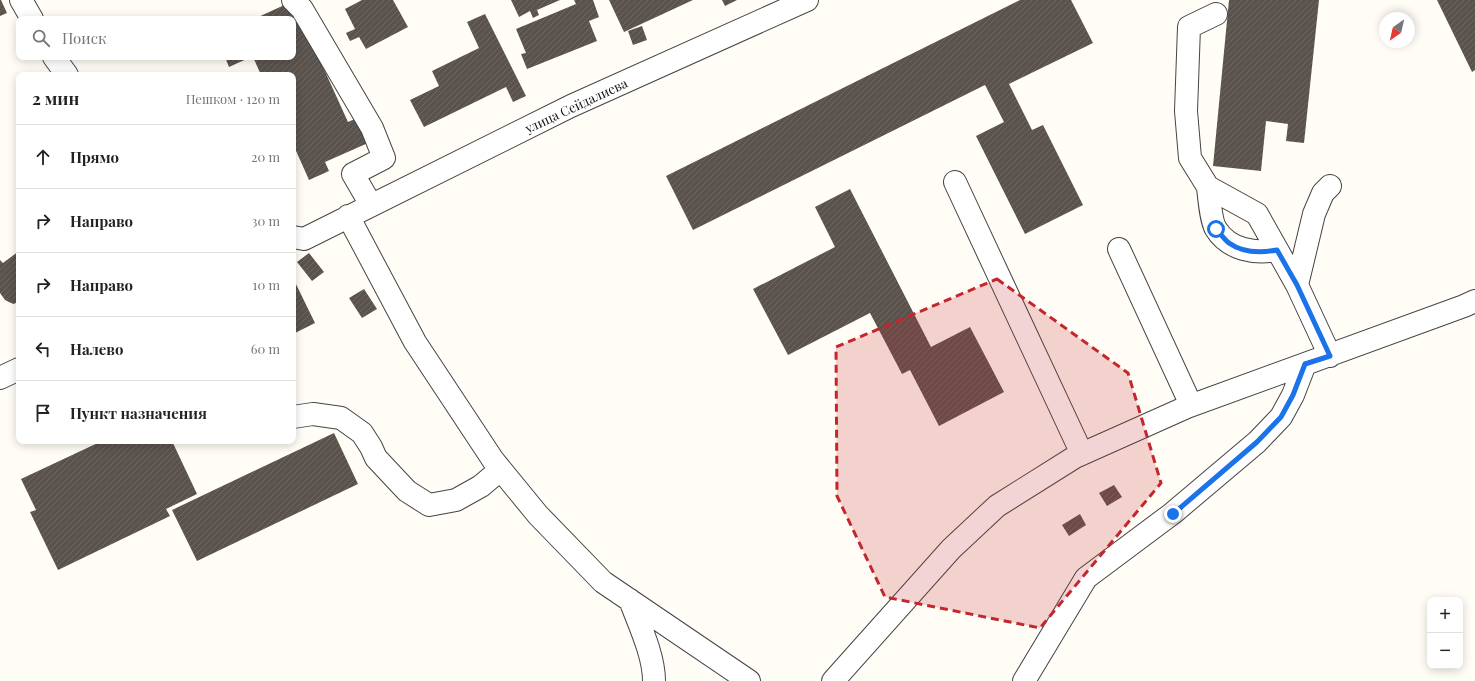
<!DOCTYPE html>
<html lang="ru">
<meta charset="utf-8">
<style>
:root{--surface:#fff;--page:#f6f6f6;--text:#222;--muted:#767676;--line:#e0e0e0}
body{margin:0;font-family:"Playfair Display",serif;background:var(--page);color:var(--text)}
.controls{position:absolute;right:12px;bottom:12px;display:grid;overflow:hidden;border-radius:8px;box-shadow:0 2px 10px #0003}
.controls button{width:36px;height:36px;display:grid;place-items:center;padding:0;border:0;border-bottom:1px solid var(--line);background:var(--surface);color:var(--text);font:20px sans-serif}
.compass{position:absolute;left:1379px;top:12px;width:36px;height:36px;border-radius:50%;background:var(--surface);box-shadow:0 2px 10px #0003;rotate:214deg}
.stop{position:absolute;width:12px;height:12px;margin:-9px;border:3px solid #1a73e8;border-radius:50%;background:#fff}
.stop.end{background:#1a73e8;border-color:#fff;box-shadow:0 1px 4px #0008}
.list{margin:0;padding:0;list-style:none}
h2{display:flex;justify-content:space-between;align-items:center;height:52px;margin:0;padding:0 16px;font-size:17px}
h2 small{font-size:13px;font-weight:400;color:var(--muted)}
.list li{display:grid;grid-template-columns:26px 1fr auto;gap:12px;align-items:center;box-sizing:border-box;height:64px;padding:0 16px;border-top:1px solid var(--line)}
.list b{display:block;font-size:15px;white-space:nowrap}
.list em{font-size:13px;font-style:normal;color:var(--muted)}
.icon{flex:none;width:22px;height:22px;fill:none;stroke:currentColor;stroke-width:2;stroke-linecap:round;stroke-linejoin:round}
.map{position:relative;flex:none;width:1475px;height:681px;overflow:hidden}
.search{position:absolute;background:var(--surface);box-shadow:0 2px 10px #0003;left:16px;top:16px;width:280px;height:44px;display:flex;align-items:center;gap:10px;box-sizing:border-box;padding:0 14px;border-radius:8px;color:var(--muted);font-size:15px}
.panel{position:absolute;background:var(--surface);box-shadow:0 2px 10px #0003;left:16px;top:72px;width:280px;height:372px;border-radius:8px}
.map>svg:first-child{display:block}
</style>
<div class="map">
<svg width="1475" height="681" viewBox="0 0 1475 681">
<defs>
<pattern id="building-hatch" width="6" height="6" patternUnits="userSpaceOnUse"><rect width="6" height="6" fill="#5a524d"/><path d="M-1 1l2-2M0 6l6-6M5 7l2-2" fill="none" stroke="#6d6662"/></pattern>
</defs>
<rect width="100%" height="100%" fill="#fffdf5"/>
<path fill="url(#building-hatch)" d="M0,0H1L7,13L0,16Z
M362,0H393L408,27L366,49L359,37L350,41L346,33L355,29L345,9Z
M511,0H560L537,10L539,15L533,18L530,11L519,17Z
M574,0H593L599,17L589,21L597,41L527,69L521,54L526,53L516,29L576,4Z
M609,0H693L624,32Z
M722,0H737L725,6Z
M1020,0H1071L1093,43L1009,84L1032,130L1043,125L1083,205L1025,234L976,136L1004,122L985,85L693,230L666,176Z
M1229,0H1319L1304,143L1286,141L1288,124L1266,121L1261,171L1213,166Z
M1437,0H1475V70L1472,72Z
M293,1L348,122L357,118L368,143L325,162L329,171L309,180L293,144V75H261L253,57H293V19H254Z
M485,14L526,96L513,102L506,87L424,127L410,100L439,86L432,71L479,48L467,22Z
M642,26L647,40L633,45L628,31Z
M225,57H251L229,67Z
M850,189L931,347L970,327L1004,392L939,426L910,370L902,374L870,313L788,355L753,289L835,247L815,207Z
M19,251V301L14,304L11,303L5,300L0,293V260L3,263Z
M309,253L324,272L312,281L297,262Z
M293,278L315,323L293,334Z
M364,289L377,309L362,318L349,298Z
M334,433L358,484L197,561L172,510Z
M102,441H172L197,494L166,509L170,516L58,570L30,512L36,510L21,479Z
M1114,485L1122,497L1107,506L1099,493Z
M1080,514L1086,525L1069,536L1062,525Z"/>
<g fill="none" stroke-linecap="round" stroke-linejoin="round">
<g stroke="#444" stroke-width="24">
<path id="minor" d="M21,0L32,19
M293,0L302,9L372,128L384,158L353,174L371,205
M1216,14L1189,27L1186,111L1190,158L1208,187L1257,214L1297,285L1330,356
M54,57L67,75
M955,182L1082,454
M1208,187C1209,196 1211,222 1216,229C1229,250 1255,254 1277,250
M348,216L415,342L493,460L538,515L603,582L749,681
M293,237L304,239L571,106L807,0
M1119,249L1191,405
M1297,285L1314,214L1323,193L1330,186
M0,378L19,369
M293,417L313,414L341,418L362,433L371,447L376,458L407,491L429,505L456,500L481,486L500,470
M630,600C639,624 654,655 654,681
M833,681L951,549L997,506L1075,457L1187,407L1464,306L1475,301
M1024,681L1086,578L1173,513L1257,442L1281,417L1293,395L1305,364"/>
</g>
<use href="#minor" stroke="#fff" stroke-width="22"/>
</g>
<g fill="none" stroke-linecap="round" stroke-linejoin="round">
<path stroke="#1a73e8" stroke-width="5" d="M1173,514L1257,442L1281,417L1293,395L1305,364L1330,356L1297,285L1277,250C1261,253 1243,253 1229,243C1224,239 1220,233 1216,229"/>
</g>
<path fill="#c4262e" fill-opacity="0.2" stroke="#c4262e" stroke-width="3" stroke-dasharray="8 5" stroke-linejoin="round" d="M997,279L1128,373L1161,483L1040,628L885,597L837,496L836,347Z"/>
<g text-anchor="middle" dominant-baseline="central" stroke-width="4" stroke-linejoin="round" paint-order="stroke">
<g font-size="13" fill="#111" stroke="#fff">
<text transform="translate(576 105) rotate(-25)">улица Сейдалиева</text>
</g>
</g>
</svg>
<div class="controls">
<button>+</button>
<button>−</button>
</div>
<svg class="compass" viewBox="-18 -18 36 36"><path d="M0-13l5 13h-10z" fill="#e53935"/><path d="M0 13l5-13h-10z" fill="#767676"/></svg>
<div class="stop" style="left:1216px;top:229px"></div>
<div class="stop end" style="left:1173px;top:514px"></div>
<div class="search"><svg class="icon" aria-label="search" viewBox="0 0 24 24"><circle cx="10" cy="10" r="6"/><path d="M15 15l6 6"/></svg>Поиск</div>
<section class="panel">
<h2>2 мин<small>Пешком · 120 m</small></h2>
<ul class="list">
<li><svg class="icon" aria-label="ahead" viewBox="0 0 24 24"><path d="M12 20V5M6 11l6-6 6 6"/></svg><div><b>Прямо</b></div><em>20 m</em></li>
<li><svg class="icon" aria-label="right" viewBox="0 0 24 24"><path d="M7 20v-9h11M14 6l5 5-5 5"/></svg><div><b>Направо</b></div><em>30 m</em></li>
<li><svg class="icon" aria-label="right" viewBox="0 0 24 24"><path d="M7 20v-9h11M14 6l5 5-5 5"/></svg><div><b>Направо</b></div><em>10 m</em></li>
<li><svg class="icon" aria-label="left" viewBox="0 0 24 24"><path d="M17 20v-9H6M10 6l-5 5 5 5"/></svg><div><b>Налево</b></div><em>60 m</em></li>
<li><svg class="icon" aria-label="arrive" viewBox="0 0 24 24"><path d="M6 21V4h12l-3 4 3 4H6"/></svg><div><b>Пункт назначения</b></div></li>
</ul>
</section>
</div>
